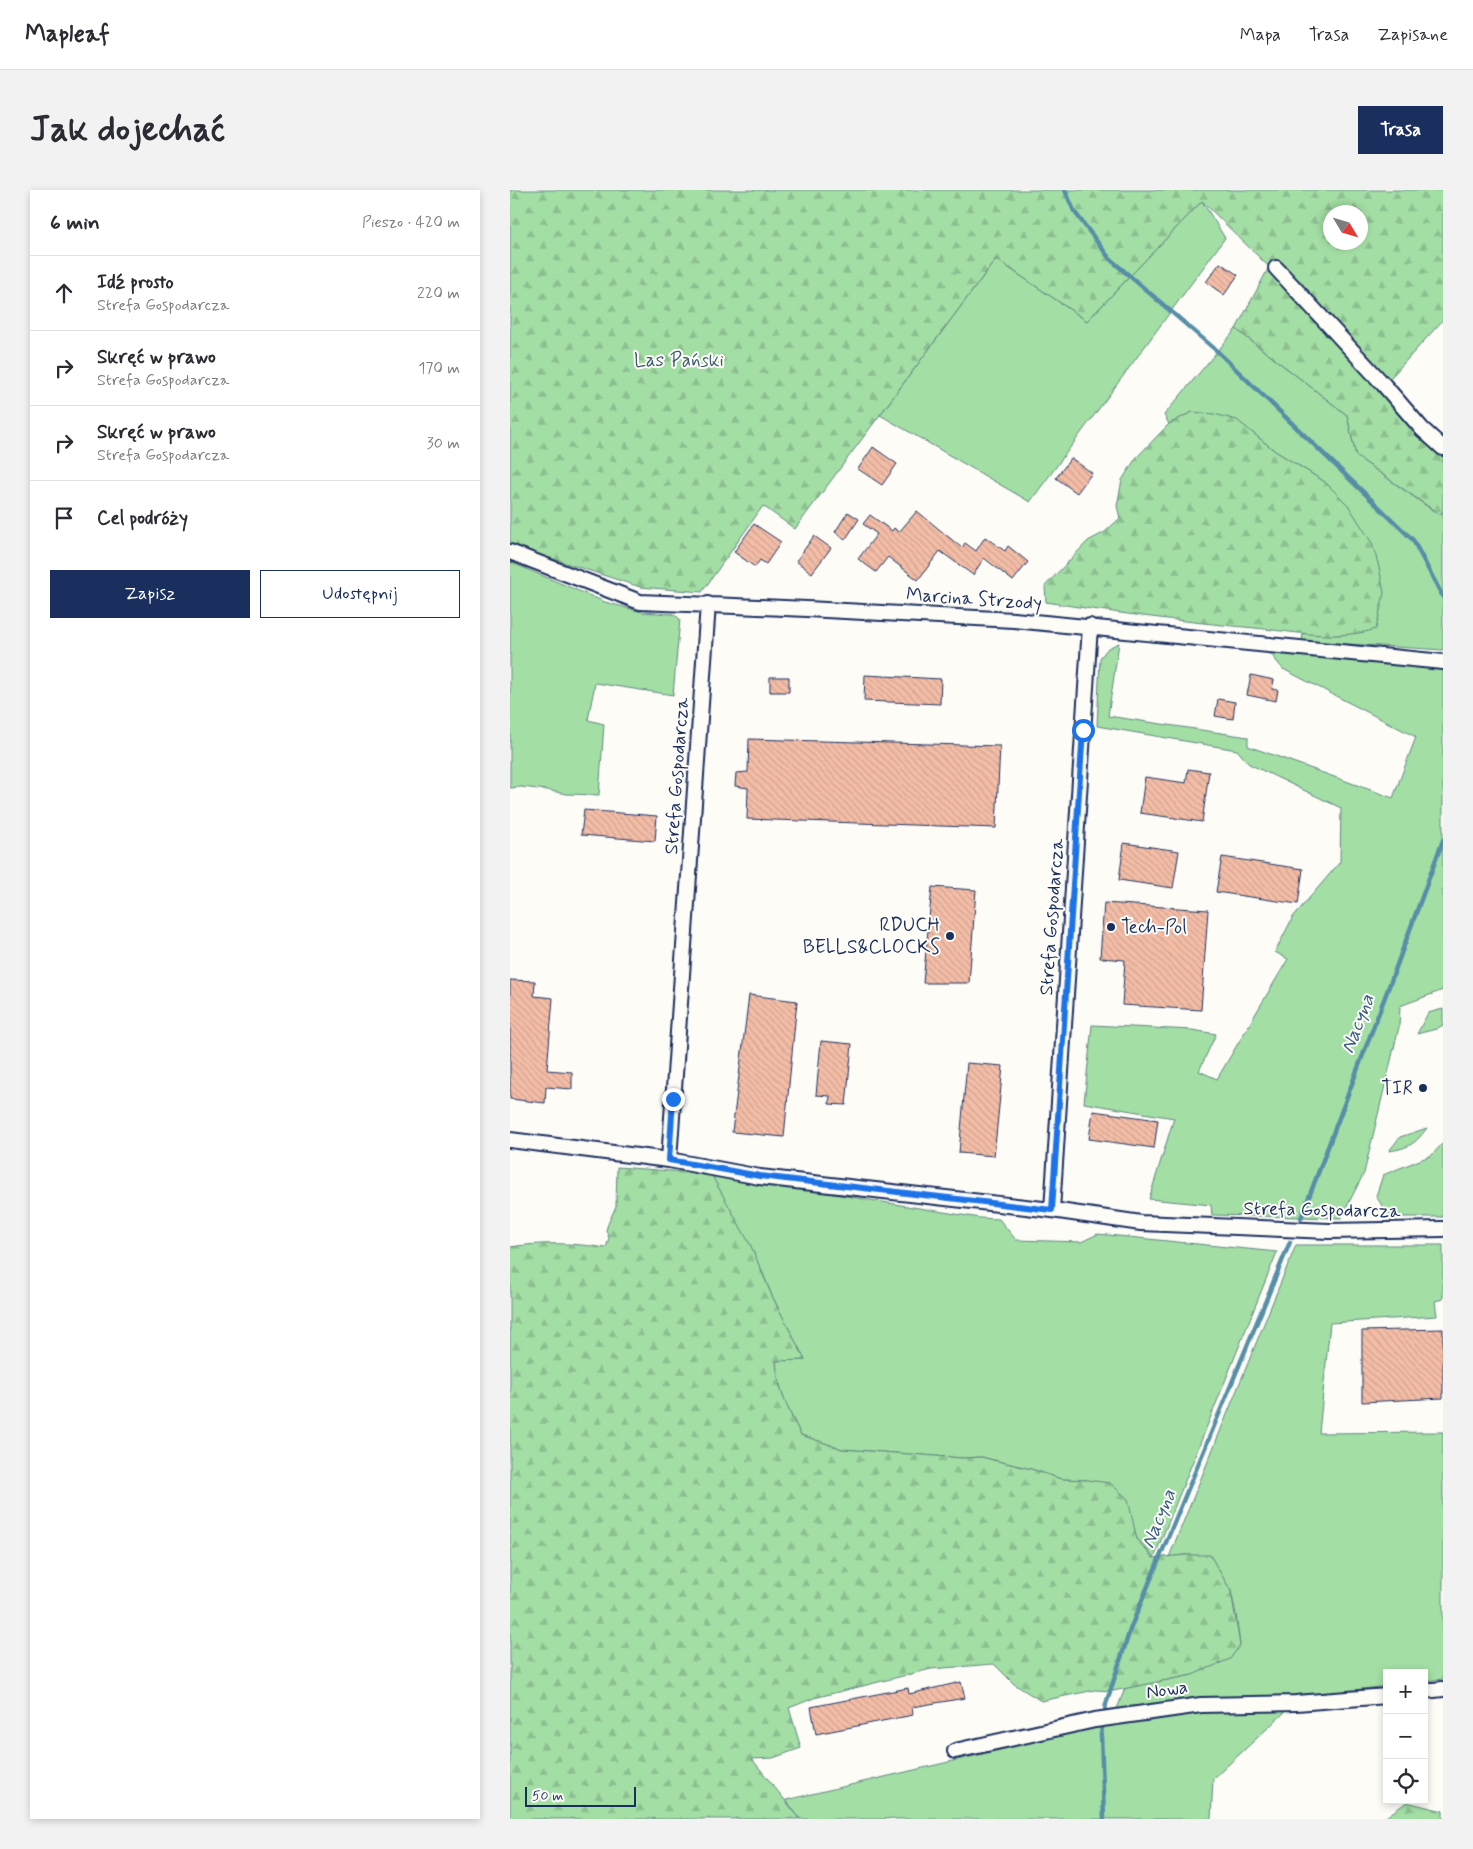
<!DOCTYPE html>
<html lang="pl">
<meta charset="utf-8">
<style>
:root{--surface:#fff;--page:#f2f2f3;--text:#2b2b33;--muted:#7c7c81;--line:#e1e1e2;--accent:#1b2f5e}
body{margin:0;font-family:Mynerve,sans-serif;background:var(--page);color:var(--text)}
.controls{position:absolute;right:15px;bottom:15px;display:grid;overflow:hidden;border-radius:0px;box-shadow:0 2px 8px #0003}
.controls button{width:45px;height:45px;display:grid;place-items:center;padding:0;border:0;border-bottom:1px solid var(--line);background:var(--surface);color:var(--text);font:25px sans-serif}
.compass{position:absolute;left:813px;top:15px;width:45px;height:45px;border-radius:50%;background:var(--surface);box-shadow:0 2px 8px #0003;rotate:128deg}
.scale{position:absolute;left:15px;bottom:12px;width:111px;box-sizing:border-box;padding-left:5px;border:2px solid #1b2f5e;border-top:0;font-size:14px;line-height:18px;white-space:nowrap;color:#1b2f5e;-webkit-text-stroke:4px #fdfcf7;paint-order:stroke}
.stop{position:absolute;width:15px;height:15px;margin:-11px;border:4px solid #1a73e8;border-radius:50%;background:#fff}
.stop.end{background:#1a73e8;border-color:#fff;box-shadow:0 1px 5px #0008}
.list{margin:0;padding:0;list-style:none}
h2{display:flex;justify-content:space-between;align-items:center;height:65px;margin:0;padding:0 20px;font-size:21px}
h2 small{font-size:16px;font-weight:400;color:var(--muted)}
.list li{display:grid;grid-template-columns:32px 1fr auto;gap:15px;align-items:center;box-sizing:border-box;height:75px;padding:0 20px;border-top:1px solid var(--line)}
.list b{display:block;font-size:19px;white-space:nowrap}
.list p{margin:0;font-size:16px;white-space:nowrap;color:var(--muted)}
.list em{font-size:16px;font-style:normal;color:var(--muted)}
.actions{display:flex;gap:10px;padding:15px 20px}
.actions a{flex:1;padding:11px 0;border:1px solid var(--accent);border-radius:0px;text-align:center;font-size:18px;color:var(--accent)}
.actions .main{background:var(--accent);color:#fff}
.icon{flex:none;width:28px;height:28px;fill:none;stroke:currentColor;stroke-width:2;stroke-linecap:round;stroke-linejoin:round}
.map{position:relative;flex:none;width:933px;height:1629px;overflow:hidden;border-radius:0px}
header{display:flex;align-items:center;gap:30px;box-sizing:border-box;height:70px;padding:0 25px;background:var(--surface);border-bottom:1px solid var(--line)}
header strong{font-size:24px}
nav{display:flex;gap:28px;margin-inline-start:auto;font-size:18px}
.intro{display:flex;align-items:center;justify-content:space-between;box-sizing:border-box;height:120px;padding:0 30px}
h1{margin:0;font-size:35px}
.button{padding:12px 22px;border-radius:0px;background:var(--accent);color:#fff;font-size:18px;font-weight:700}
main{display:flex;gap:30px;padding:0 30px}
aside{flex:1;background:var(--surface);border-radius:0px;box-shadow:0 2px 8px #0003}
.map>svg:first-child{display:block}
</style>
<header>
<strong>Mapleaf</strong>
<nav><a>Mapa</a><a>Trasa</a><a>Zapisane</a></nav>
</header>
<div class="intro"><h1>Jak dojechać</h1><a class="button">Trasa</a></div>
<main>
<aside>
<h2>6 min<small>Pieszo · 420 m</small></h2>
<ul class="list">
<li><svg class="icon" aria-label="ahead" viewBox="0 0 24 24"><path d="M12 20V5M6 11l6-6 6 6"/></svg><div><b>Idź prosto</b><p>Strefa Gospodarcza</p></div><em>220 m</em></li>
<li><svg class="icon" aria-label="right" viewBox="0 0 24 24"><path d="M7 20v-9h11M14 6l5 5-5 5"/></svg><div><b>Skręć w prawo</b><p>Strefa Gospodarcza</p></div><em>170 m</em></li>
<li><svg class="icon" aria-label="right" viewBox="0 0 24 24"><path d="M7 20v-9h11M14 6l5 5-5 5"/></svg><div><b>Skręć w prawo</b><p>Strefa Gospodarcza</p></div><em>30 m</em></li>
<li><svg class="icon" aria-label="arrive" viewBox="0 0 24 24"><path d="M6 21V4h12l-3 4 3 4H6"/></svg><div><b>Cel podróży</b></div></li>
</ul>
<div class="actions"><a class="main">Zapisz</a><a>Udostępnij</a></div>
</aside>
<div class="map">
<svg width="933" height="1629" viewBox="0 0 933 1629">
<defs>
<pattern id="forest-firs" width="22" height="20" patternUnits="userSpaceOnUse" patternTransform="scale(1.25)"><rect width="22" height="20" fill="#a3dea4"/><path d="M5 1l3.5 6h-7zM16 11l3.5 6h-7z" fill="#8cbf90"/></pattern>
<pattern id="building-back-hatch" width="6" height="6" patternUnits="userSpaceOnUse" patternTransform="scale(1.25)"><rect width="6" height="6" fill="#f3bda6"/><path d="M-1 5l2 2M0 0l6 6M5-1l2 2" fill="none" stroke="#d0a391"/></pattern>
</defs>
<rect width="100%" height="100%" fill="#fdfcf7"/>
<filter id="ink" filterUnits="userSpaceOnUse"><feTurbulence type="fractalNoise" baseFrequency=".02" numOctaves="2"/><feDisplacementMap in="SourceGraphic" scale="10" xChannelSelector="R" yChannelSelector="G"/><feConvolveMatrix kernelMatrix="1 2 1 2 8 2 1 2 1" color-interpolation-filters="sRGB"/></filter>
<g filter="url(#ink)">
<path fill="#a3dea4" stroke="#5f8681" d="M692,11L715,48L520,312L370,225L486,69L577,131Z
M726,139L837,225L846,266L928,324L933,322V460L792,451L793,443L832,445L815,292L765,261L743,243L682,222L659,234L654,225Z
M0,372L95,412L132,422L163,424L170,429L163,505L85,493L78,530L94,534L89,605L56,604L37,600L11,597L0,598Z
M609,453L598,526L738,547V556L883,608L906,547L773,479L752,454L933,477V800L890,816L889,837L854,983L831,1028L702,1025L701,1015L639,1009L664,928L574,913L582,835L682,840L706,844L689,881L707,889L778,769L765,762L783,727L830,672L831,618L739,574L727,560L587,536L590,468L598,458Z
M933,819V835L926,839L907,844L918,823Z
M917,938C905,954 899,958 879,961L890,947Z
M933,953V1027H885L876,1022L866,1006L873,985L922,965Z
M201,984L470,1028L489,1029L506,1050L571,1052L588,1044L767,1062L644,1368L577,1290L551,1289L521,1279L471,1267L453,1268L332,1259L291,1245C279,1222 267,1197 266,1170H295L262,1106L252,1081Z
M786,1055H933V1109L925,1111L927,1126L820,1133L809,1243L933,1242V1489L914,1491V1483H877V1496L821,1503L731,1508H691L607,1519L615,1498L682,1485L730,1455L726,1424L721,1401L700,1366L675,1365L659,1367Z
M689,1520L776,1521L703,1589L701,1629H386L383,1628L375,1629H290L276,1610L597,1535Z"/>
<path fill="url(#forest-firs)" stroke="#5f8681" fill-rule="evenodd" d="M0,0H933V130L874,195L933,258V322L929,324L846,266L837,225L726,139L759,77L692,11L577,131L486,69L285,339L253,316L192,402L130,397L0,355ZM821,22H851V52H821Z
M682,222L704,224L727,230L765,261L815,292L838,315L862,353L869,377L874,403L866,439C827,451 785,442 745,438C675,432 605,423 536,412L535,396L578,351L595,342L610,328L607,316L612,290L626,268L659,234Z
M107,977L201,984L241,1056L262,1106L295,1170L266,1171C267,1197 279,1222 291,1245L332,1259L453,1268L471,1267L521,1279L551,1289L577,1290L600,1293L618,1309L627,1350L643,1368L675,1365H700L721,1401L730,1455L720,1469L682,1485L603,1501L585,1500L531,1511L504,1494L484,1474L421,1479L304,1508L279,1518L291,1558L263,1568L242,1569L290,1629H0V1057C31,1052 65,1053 96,1058L99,1048L96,1040L98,1034L106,1016Z
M897,1612L933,1621V1629H873Z"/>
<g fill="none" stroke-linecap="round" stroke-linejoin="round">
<path stroke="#568ea7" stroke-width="4.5" d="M555,0L564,21L600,69L707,161L903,350L933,407
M791,1028L881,791L933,650
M594,1629L591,1544L596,1514L621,1437L780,1052"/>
</g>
<path fill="url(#building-back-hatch)" stroke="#1b2f5e" d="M710,73L728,85L714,105L696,92Z
M363,257L387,274L372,295L348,279Z
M561,268L582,283L567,303L546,288Z
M407,321L452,358L455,353L466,361L475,347L495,361L498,356L518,372L503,391L474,368L463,385L430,361L408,390L378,367L366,382L348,369L367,344L353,334L360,325L382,341L384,338L389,342Z
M338,322L349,329L335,350L325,342Z
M244,334L271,352L256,374L250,370L245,377L224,362Z
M304,346L321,358L302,383L286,371Z
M355,485L431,489L430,514L354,511Z
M741,485L764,490L762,499L768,500L766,511L737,505Z
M260,487H279V502H260Z
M708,509L725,512L723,529L705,526Z
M239,549L490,556L486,638L237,629L238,598L225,596L226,583L238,582Z
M678,579L699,582L692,632L630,623L635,587L676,593Z
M74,620L147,626L145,651L71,645Z
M614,653L669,661L663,698L609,690Z
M712,667L793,679L788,714L706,702Z
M422,697L466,700L459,793H413Z
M594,713L698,720L691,820L612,815L615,770L590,768Z
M0,790L25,791L24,806L43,808L37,880L62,882V899L36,897L35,913L0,909Z
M239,805L287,811L274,947L222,942Z
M311,851L342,854L336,915L319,914L320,906L306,905Z
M457,873L493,876L484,966L449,963Z
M583,921L648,930L644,958L579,949Z
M933,1139V1208L852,1212V1141Z
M451,1492L455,1508L402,1517L403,1525L306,1544L301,1517L398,1498L399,1504Z"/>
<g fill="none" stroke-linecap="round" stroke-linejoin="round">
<g stroke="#1b2f5e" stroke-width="18">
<path id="street" d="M766,78L874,195L912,239L933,258
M0,362L130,412L297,419L504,430L933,472
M0,950L159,970L250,987L542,1020L631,1033L819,1041L933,1039
M159,970L198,414
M542,1020L580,436
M914,1501L933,1499
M445,1561L585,1530L691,1515L786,1513L877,1506"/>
</g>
<use href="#street" stroke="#fdfcf7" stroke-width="14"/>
</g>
</g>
<g fill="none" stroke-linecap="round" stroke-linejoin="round" filter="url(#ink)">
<path stroke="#1a73e8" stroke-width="6" d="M163,909L159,970L250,986L542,1020L573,540"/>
</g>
<g fill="#1b2f5e" stroke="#fdfcf7" stroke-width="2">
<circle cx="601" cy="737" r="5"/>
<circle cx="440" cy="746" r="5"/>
<circle cx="913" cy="898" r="5"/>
</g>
<g text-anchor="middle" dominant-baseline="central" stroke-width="4" stroke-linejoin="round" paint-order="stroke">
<g font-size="19" fill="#3d5b70" stroke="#fdfcf7">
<text x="169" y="170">Las Pański</text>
</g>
<g font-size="19" fill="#1b2f5e" stroke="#fdfcf7">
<text transform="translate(464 409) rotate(4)">Marcina Strzody</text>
<text transform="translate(167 586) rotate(-86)">Strefa Gospodarcza</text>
<text transform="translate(542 727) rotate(-86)">Strefa Gospodarcza</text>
<text transform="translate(812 1020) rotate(1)">Strefa Gospodarcza</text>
<text transform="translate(657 1500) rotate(-8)">Nowa</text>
</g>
<g font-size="19" fill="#1b2f5e" stroke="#fdfcf7" text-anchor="end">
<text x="430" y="735">RDUCH<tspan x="430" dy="22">BELLS&amp;CLOCKS</tspan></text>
<text x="611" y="737" text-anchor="start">Tech-Pol</text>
<text x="903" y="898">TIR</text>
</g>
<g font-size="20" font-style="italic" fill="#385e83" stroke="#fdfcf7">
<text transform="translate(848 834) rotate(-69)">Nacyna</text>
<text transform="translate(649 1329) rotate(-68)">Nacyna</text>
</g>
</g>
</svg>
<div class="controls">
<button>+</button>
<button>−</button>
<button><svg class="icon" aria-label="locate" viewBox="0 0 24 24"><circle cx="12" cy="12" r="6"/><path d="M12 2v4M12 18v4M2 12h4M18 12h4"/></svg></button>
</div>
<svg class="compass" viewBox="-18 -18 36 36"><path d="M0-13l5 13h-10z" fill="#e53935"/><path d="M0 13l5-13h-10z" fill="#7c7c81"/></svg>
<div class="scale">50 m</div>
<div class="stop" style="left:573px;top:540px"></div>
<div class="stop end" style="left:163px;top:909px"></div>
</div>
</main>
